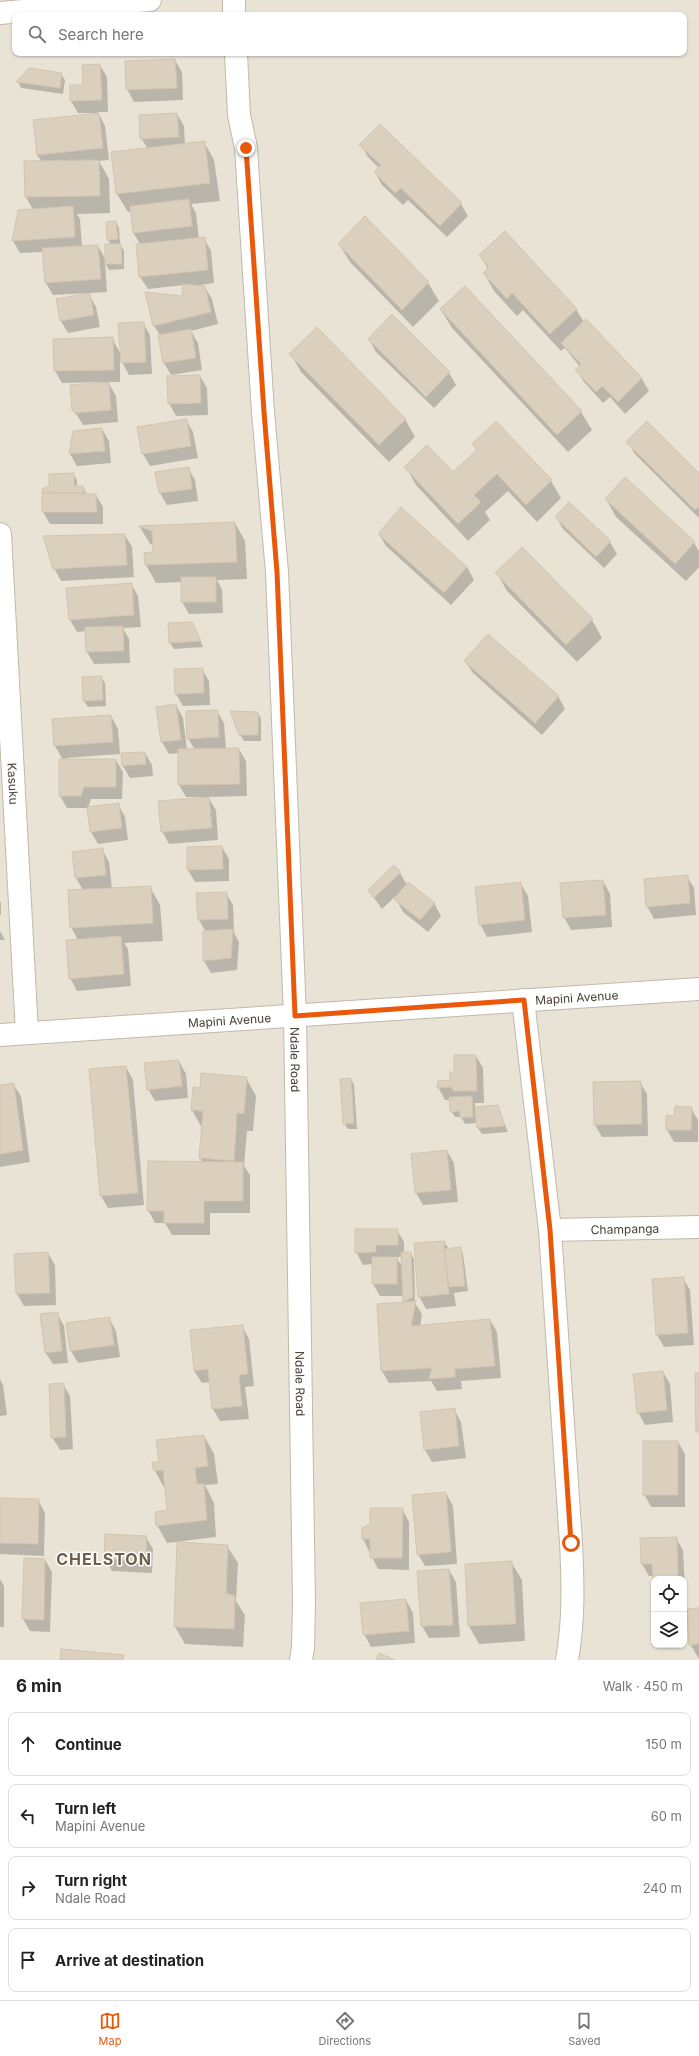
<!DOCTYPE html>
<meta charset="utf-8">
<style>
:root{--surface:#fff;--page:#f6f6f6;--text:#222;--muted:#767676;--line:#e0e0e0;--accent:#ea580c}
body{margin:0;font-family:Inter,sans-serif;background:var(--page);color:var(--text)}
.controls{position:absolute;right:12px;bottom:12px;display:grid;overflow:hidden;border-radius:8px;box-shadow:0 1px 3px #0004}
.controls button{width:36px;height:36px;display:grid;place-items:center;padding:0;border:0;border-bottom:1px solid var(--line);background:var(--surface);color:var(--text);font:20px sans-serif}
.stop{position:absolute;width:12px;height:12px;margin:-9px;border:3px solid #ea580c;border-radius:50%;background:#fff}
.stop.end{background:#ea580c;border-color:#fff;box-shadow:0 1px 4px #0008}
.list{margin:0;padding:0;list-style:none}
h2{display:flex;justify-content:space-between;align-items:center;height:52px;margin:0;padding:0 16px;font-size:17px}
h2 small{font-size:13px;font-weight:400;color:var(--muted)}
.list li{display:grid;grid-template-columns:26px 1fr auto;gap:12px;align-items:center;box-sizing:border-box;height:64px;margin:0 8px 8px;padding:0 8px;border:1px solid var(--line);border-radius:8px}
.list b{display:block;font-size:15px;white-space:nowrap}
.list p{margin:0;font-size:13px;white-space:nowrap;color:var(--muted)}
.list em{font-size:13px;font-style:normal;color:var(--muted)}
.icon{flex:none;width:22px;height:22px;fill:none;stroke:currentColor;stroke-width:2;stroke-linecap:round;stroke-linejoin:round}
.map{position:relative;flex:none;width:699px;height:1660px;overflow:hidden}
.search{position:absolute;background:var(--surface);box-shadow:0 1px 3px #0004;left:12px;right:12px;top:12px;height:44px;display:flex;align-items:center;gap:10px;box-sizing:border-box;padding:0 14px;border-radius:8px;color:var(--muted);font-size:15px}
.sheet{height:340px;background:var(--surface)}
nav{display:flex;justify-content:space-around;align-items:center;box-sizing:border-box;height:56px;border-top:1px solid var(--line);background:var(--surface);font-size:11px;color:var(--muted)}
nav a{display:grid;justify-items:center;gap:2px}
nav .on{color:var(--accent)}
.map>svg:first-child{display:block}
</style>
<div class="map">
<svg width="699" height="1660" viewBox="0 0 699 1660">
<rect width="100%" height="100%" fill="#f5f1e7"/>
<path fill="#e9e3d5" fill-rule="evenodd" d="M0,0H699V1660H0ZM15,15H684V53H15ZM654,1579H684V1645H654Z"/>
<path fill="#0003" fill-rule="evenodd" d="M175,60L182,72L183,100L134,102L127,89Z
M100,65L107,77L108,112H98L105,126L109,160L99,161L109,179L110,213L77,214L80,219L82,247L98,246L106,260L111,245L108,240L116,222L119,228L120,244L124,251V269L109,270L105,263L107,292L53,295L46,283L44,252L20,253L13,241L19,211L33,210L26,197L25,162H42L37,155L93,114V113H78L71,101Z
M61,74L65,80L63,94L21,88L18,82Z
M177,114L184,126L185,145L204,142L214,160L220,201L191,204L196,213L199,239L204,238L211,251L214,283L194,286H204L212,299L218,324L191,331L198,343L202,370L171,375L164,363L160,335L154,326L183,297L184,285L148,289L140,277V244L133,232L131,211L128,212L117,194L148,149L141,138Z
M380,125L461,204L468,216L447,237L408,200L403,205L382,185L375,172L379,168L368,157L361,145Z
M365,218L428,283L439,301L413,327L350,262L339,244Z
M480,255L576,309L584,322L586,320L642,379L649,391L625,414L610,397L603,403L584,382L577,370L580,367L565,348L561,351L523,310L517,316L494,291L484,273L488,269Z
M465,288L581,412L592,430L568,452L452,328L441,310Z
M89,294L96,307L100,327L68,333L61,321L57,300Z
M143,323L150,335L152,374L129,375L122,362Z
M112,338L120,353V382H108L116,396L118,422L83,425L73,409L103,382L62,383L55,371L54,340Z
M369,339L449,373L456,385L434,408L376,352Z
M291,354L405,419L415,437L389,462L301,372Z
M200,376L207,388L208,415L176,416L169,403Z
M186,420L193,432L198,458L150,466L143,454Z
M102,429L109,441L111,463L77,466L70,454L74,432Z
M628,442L699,475V518L635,454Z
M474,444L551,481L561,498L537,522L508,491L485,512L490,520L468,541L416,485L406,467L453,474L477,451Z
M188,468L195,480L198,501L167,505L160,493L156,472Z
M73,474L77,480V487H83L87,495H96L103,507V524H50L43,512V490Z
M625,479L694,543L699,551V567L686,581L616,517L606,499Z
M402,509L467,567L474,580L451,605L386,546L379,534Z
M556,517L610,542L617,554L604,568L563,529Z
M235,523L245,541L247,579L217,580L222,590L223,613L189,614L182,602V582L156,583L146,565L154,553V545L150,544L140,527Z
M125,535L132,547L134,577L61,581L54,568Z
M497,573L592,620L602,638L577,662L507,591Z
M131,584L138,596L141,627L123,628L129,639L130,663L94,664L87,652L86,631L77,632L70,620Z
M169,624L195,629L203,647L174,649L170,643Z
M465,661L558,696L565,709L542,735L473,673Z
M202,669L209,681L210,705L183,706L176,694Z
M101,677L105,683L106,706L88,707L84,701Z
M176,705L183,718L187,750H195L188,738L217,711L224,723L226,749H239L246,761L247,796L208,797L216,810L218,840L169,844L162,831L206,798V797H186L179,785V753L169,754L162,742Z
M258,713L261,719V741H244L240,734Z
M111,716L118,729L120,754L66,758V760H116L123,772L122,799H91L88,808L118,804L125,817L128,840L98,844L91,832L88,808H67L60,796L63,760L55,746Z
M145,753L152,765L153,776L130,778L123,766Z
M222,847L229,859V881L195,882L188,870Z
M102,849L109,862L112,889L150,887L160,905L163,941L124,943L128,949L131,986L77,991L70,978L78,940L71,927L83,890L76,878Z
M400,873L407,885L434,903L441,916L428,932L403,912L396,899L400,892L382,909L369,891Z
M687,876L694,888L696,915L654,919L647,906Z
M603,881L610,894L612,927L571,930L564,917Z
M521,884L528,896L532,932L487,937L480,924Z
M226,893L233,905L234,931H233L239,942L237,970L211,973L204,961L206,932L199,920L198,894Z
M0,901L1,903V915H0Z
M0,931L1,933L5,940H0Z
M476,1056L483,1068L484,1103H475V1108L497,1106L508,1132L482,1134L478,1128L477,1114H475L476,1123L465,1124L461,1117H455L451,1111V1100H445L438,1087L451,1081Z
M179,1061L186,1074L188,1098L155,1101L148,1089Z
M126,1067L133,1080L144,1205L108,1208L101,1196Z
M246,1078L256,1096L253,1131H247L244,1166L250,1175V1213H210V1235H172L165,1223H155L148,1210L203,1163L200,1158L202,1128L192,1110Z
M351,1079L354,1085L357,1129H348L344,1123Z
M640,1082L647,1094L648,1136L602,1137L595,1125Z
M13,1084L21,1096L30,1162L0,1167V1086Z
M691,1108L698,1120V1142H674L667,1130L675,1117Z
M447,1151L454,1163L458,1202L423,1205L416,1193Z
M397,1230L404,1242V1253H410L414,1259L415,1303L422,1314L420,1327L490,1320L497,1332L501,1378L461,1381L462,1389L437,1391L431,1381L389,1383L382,1371L378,1305L404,1303V1296H380L373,1284V1264L363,1265L356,1252ZM396,1257H402L403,1268Z
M444,1242L449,1249L460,1248L463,1254L468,1291L454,1293L456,1306L426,1309L419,1296Z
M48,1253L55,1265L56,1305L24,1306L17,1294L15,1254Z
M683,1278L690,1290L694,1345L664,1347L657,1335Z
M57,1313L64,1326L68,1363L53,1364L45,1352Z
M109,1318L116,1331L120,1357L78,1363L71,1351Z
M242,1326L249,1339L254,1386L245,1387L249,1419L220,1421L213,1409L210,1382L202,1383L194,1371Z
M663,1372L670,1384L673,1422L645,1425L638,1412Z
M0,1379L3,1385L7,1415L0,1416Z
M63,1384L70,1396L73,1449L60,1450L52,1437Z
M454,1409L461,1422L466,1458L432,1462L425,1450Z
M204,1436L214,1454L218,1484L205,1485L214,1503L216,1537L167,1543L157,1525L168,1511L165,1489L155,1471L160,1462Z
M678,1442L685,1454V1507H651L644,1494Z
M446,1493L453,1506L457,1564L425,1566L418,1554Z
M0,1499L38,1500L45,1513L44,1556L0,1554Z
M402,1509L409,1522V1570L378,1569L363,1539L371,1524Z
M146,1537L153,1549L152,1573L112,1571L105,1559Z
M676,1538L683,1550L686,1605H684V1579H654V1582V1576H649L642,1564Z
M227,1546L238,1563L236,1601L245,1615L243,1647L185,1644L175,1627Z
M25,1559L45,1560L52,1572L50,1632L30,1631L23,1619Z
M511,1562L522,1580L525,1641L479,1644L469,1626Z
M449,1570L456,1582L460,1637L429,1638L422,1626L418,1572Z
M0,1579L4,1586V1627H0Z
M406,1600L413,1613L415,1643L371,1647L364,1634Z
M699,1609V1659L690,1644Z"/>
<path fill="#dbd0be" stroke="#d3c5ae" d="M175,59L177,88L126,90L125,61Z
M100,64L102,100L70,101V85H83L82,65Z
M29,68L62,73L60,88L16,82Z
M99,113L103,148L37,155L33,120Z
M177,113L179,137L140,139L139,115Z
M380,124L462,203L440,226L401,188L395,193L374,172L381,165L359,145Z
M205,141L210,183L116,194L111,152Z
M99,160L100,196L25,197L24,161Z
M189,199L192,226L133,233L130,206Z
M73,206L75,237L12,241L18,210Z
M365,216L429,282L402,310L338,244Z
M116,221L118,239L107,240L106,222Z
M505,231L577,309L550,334L512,293L507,299L483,273L489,267L479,255Z
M205,237L208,270L139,277L136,244Z
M105,244H121L122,264H105Z
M98,245L101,279L45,283L42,248Z
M183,284L205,286L211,312L153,326L145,292L182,296Z
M465,286L582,411L557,435L440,309Z
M90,293L94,315L60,321L56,299Z
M392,314L450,372L426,397L368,339Z
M586,319L642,378L618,402L602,386L596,392L575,370L581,364L561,343Z
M144,322L146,362L121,363L118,323Z
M317,327L406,419L379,445L289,354Z
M191,329L196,358L163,363L158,335Z
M113,337L114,370L54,371L53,339Z
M200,375L201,403L168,404L167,376Z
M109,382L111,410L75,413L72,410L70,385Z
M187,419L191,446L142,454L137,427Z
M496,421L552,480L526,505L497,474L474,495L481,502L458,524L404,467L427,445L453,472L477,450L472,444Z
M647,421L699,473V507L695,510L626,442Z
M102,428L105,451L69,454L73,431Z
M189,467L192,489L159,493L155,472Z
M74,473V486H84V493H42V489L49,486V474Z
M625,477L695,542L675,564L605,499Z
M42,493L96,494L97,512H42Z
M569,502L611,541L596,557L555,517Z
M401,507L467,567L444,593L378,534Z
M235,522L237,562L145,565L144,553L153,552L152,531L138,526Z
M125,534L127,565L53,569L43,536Z
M522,547L593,619L566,645L495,573Z
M181,577H216V602H181Z
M132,583L134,615L69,620L66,588Z
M192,622L201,641L169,643L168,623Z
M123,626L124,651L86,652L85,627Z
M488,634L559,696L535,723L464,661Z
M203,668L204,693L175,694L174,669Z
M102,676L103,700L83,701L82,677Z
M176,704L181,740L161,742L156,707Z
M218,710L219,737L187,739L186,711Z
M230,711L258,712V735H239Z
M111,715L113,742L54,746L52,719Z
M239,748L240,784L178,785V749Z
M145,752L146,764L122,766L121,753Z
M59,759H116V787H84L81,796H59Z
M209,797L212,828L161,832L158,801Z
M119,803L122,828L90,832L87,807Z
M222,846L223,869L187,870V847Z
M103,848L106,875L75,878L72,852Z
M394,865L401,872L374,898L368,890Z
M688,875L690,903L646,907L644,879Z
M603,880L606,915L563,918L560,883Z
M408,882L435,903L420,920L394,899Z
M521,882L525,920L479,925L475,887Z
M151,886L153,923L70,928L68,890Z
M227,892L228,919L198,920L196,893Z
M233,929L231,958L203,961V931Z
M121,936L124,974L69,979L66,940Z
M454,1055H476L477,1091H453L452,1087L437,1088L438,1081L450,1080V1071L454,1074Z
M179,1060L182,1086L147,1090L144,1063Z
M126,1066L138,1193L100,1196L89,1069Z
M201,1073L247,1077L244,1114L237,1113L234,1161L199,1158L203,1111L191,1110L193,1087L200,1088Z
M351,1078L354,1123L343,1124L340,1079Z
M641,1081L642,1124L594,1125L593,1082Z
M14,1083L23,1150L0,1154V1085Z
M472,1096L473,1117L460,1118V1111L450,1112L449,1097Z
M498,1105L505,1126L477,1128L475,1107Z
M675,1106L692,1107L691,1130H666V1115L674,1116Z
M447,1150L451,1190L415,1193L411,1154Z
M148,1161L243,1162V1201H204V1223H164V1211H147Z
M355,1229H398V1245H376V1252L355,1253Z
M445,1241L444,1249L449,1294L418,1297L414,1243Z
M461,1247L465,1286L449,1287L444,1249Z
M48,1252L50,1293L16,1294L14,1254Z
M401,1252H411L413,1297L403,1302Z
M372,1257H397V1284H372Z
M684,1277L688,1333L656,1335L652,1279Z
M416,1301L411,1326L490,1319L495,1366L455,1369V1377L429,1379L432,1368L381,1371L377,1304Z
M58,1312L62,1351L45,1353L40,1314Z
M110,1317L114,1345L70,1351L66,1323Z
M243,1325L248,1374L239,1375L242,1406L212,1409L208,1369L194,1371L190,1330Z
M663,1371L667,1410L637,1413L633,1374Z
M695,1373H699V1432H696Z
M64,1383L66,1437L51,1438L49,1384Z
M455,1408L459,1446L424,1450L420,1412Z
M204,1435L208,1466L195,1468L197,1484H204L207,1520L156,1526L155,1512L167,1510L163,1470L154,1471L152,1462H159L156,1440Z
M643,1441H678V1495H643Z
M446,1492L451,1552L417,1555L412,1495Z
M0,1498L39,1499L38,1544L0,1543Z
M370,1508H403L402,1558H370V1539H362V1528L370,1524Z
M105,1534L147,1536L146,1561L104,1559Z
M677,1537L678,1579H654V1594L652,1564H641L640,1538Z
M177,1542L228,1545L226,1593L235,1596L234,1629L174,1627Z
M24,1558L45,1559L44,1620L22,1619Z
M512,1561L516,1624L468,1626L465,1564Z
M449,1569L453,1625L421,1626L417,1571Z
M406,1599L409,1631L363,1635L360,1603Z
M699,1608V1644L689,1645L687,1609Z
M61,1649L124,1655L123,1660H60Z
M379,1653L395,1660H376Z"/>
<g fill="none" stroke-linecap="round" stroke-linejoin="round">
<g stroke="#c1b9a9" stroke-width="24">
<g id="street">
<path d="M234,0V15"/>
<path d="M0,13L150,0"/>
<path id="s1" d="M236,53L239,115L246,148L263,412L277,572L295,1016L304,1604L303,1648L301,1660"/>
<path id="s2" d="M0,534L27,1033"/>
<path d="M523,1000L550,1230L571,1543C573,1583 574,1621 567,1660"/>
<path id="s3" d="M0,1035L699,989"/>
<path id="s4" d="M550,1230L699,1227"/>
</g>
</g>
<use href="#street" stroke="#fff" stroke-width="22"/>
</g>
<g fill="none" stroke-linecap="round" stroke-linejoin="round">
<path stroke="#ea580c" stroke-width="5" d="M246,148L264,412L277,572L295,1016L524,1000L550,1230L571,1543"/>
</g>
<g text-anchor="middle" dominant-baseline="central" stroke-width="3" stroke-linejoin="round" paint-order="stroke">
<g font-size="12" fill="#494135" stroke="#fff">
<text stroke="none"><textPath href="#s2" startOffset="250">Kasuku</textPath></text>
<text stroke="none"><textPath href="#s3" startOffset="578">Mapini Avenue</textPath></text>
<text stroke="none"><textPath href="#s3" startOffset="230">Mapini Avenue</textPath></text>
<text stroke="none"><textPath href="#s1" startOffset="1009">Ndale Road</textPath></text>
<text stroke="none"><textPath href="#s4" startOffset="75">Champanga</textPath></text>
<text stroke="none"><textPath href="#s1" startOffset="1333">Ndale Road</textPath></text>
</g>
<g font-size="16" font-weight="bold" letter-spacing="1" fill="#6d5f4b" stroke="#fff">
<text x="104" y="1559">CHELSTON</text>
</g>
</g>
</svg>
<div class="controls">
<button><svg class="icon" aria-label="locate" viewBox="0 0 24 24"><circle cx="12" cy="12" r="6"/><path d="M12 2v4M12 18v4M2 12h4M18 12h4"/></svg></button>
<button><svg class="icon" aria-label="layers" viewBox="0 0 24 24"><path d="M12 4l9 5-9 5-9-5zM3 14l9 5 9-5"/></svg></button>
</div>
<div class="stop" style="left:571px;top:1543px"></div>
<div class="stop end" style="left:246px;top:148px"></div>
<div class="search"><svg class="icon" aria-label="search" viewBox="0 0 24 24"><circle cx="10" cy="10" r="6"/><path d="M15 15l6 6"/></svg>Search here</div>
</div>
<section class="sheet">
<h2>6 min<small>Walk · 450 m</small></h2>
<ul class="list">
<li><svg class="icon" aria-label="ahead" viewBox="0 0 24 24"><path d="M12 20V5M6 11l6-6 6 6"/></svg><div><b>Continue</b></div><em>150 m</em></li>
<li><svg class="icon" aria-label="left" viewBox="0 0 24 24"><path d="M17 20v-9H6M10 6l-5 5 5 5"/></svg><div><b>Turn left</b><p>Mapini Avenue</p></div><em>60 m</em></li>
<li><svg class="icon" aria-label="right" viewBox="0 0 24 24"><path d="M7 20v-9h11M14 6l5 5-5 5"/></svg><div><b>Turn right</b><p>Ndale Road</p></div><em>240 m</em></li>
<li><svg class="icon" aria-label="arrive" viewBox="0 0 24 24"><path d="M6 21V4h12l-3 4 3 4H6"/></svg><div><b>Arrive at destination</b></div></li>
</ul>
</section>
<nav>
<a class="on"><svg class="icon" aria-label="map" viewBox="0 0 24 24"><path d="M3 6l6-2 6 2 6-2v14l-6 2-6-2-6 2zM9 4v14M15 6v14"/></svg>Map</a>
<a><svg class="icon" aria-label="directions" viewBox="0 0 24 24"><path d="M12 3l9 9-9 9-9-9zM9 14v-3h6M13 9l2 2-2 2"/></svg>Directions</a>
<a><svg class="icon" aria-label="saved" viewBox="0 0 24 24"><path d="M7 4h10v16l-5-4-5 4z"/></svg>Saved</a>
</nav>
